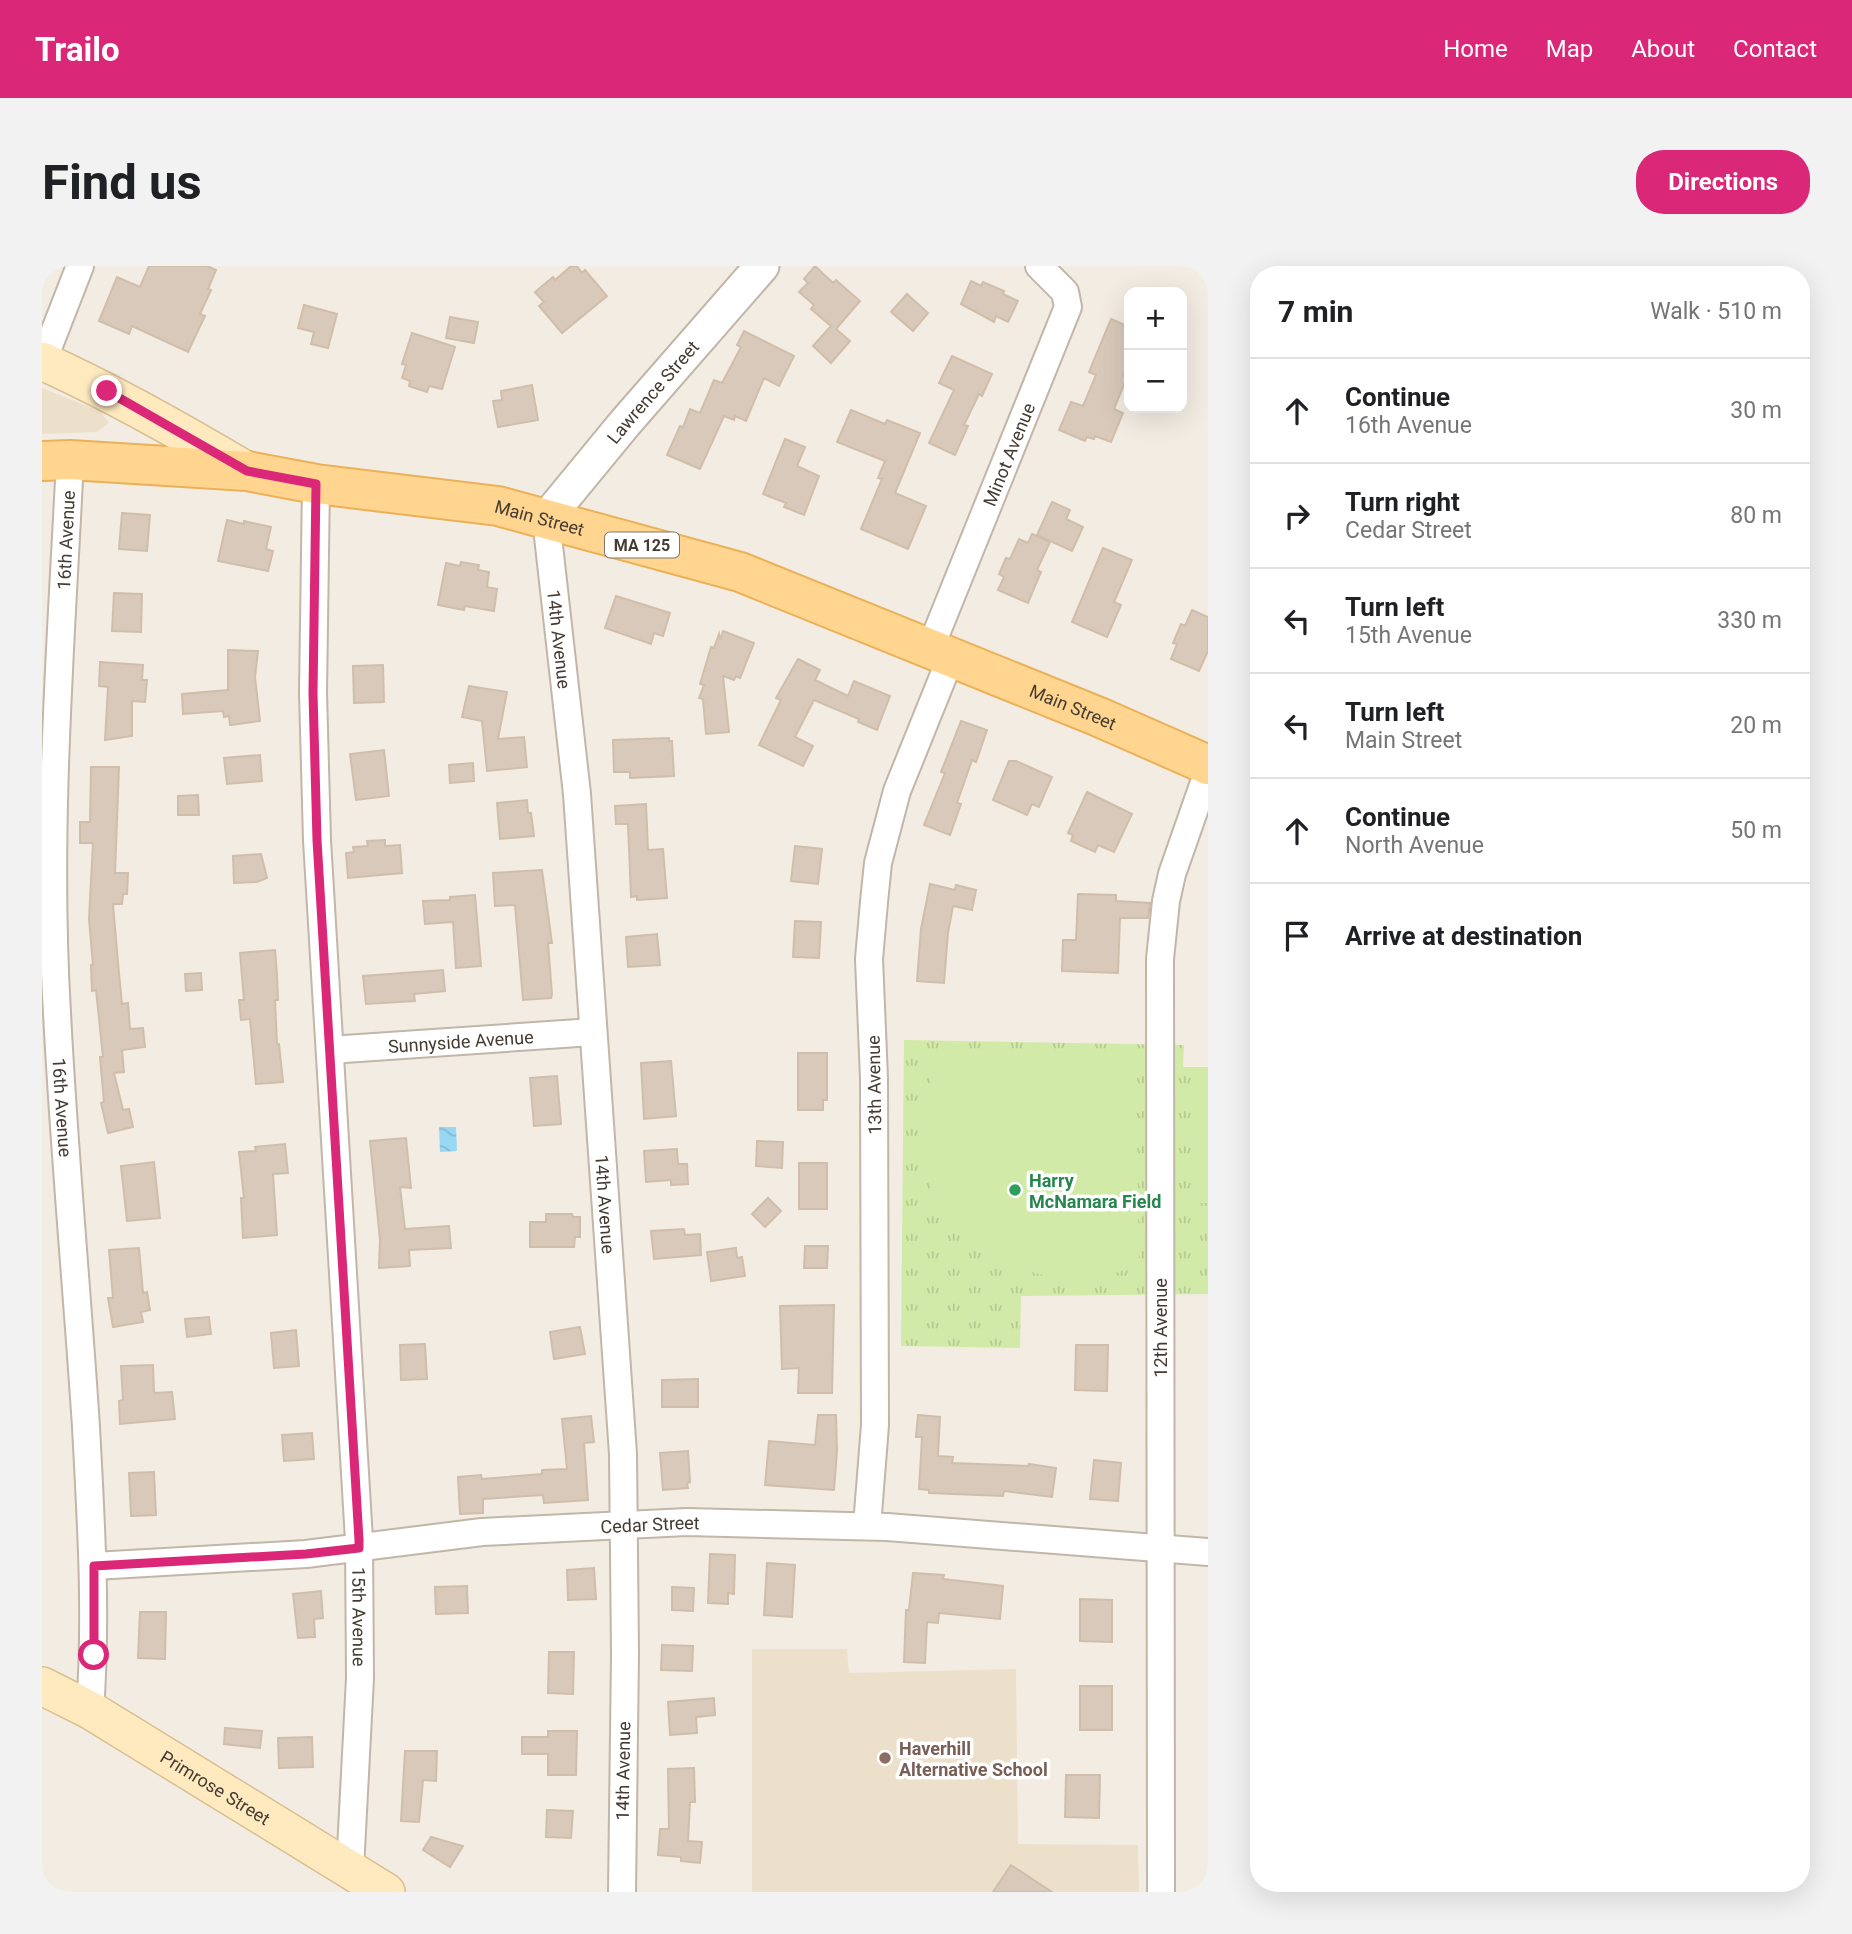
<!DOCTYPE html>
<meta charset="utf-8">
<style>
:root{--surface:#fff;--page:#f2f2f2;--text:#202124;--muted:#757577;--line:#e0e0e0;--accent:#db2777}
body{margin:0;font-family:Roboto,sans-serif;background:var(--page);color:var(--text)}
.controls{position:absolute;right:21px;top:21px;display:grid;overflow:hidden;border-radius:14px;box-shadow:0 7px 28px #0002}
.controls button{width:63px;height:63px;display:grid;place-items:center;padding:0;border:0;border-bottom:2px solid var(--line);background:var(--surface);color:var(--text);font:35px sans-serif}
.stop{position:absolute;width:21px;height:21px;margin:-16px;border:5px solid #db2777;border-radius:50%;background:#fff}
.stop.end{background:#db2777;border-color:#fff;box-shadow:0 2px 7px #0008}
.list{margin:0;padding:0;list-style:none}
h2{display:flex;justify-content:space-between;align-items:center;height:91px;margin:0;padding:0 28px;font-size:30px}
h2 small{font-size:23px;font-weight:400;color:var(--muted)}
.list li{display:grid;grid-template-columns:46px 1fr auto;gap:21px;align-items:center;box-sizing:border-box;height:105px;padding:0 28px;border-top:2px solid var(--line)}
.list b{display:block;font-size:26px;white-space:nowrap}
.list p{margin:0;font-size:23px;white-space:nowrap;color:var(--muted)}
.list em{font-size:23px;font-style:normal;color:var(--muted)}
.icon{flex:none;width:38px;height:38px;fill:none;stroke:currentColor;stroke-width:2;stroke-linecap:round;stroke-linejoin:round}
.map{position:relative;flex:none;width:1166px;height:1626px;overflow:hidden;border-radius:28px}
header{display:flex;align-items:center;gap:42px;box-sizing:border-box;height:98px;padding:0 35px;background:var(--accent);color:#fff}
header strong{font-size:33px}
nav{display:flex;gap:38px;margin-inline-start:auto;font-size:24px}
.intro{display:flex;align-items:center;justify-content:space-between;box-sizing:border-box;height:168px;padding:0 42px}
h1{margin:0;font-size:49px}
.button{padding:18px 32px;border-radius:28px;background:var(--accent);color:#fff;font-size:24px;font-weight:700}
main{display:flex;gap:42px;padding:0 42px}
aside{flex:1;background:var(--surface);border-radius:28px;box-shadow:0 7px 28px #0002}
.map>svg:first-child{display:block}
</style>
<header>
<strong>Trailo</strong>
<nav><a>Home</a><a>Map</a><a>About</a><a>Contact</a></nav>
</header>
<div class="intro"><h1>Find us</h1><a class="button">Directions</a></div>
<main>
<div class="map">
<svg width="1166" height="1626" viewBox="0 0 1166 1626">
<defs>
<pattern id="park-tufts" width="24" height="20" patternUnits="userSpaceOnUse" patternTransform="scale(1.75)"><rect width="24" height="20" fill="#d2eaa8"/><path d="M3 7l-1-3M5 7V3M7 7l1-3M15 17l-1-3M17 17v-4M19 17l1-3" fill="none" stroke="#b6ca91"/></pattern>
<pattern id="water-waves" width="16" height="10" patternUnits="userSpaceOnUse" patternTransform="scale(1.75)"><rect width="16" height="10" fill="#99d8f5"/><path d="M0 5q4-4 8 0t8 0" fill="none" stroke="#85bad2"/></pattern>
</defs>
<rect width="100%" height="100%" fill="#f3ece2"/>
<path fill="#ede0cb" d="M0,122L58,145L67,157L55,166L0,168Z
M710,1383H805L807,1407L974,1403L976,1578L1096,1579L1097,1626H710Z"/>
<path fill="url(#park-tufts)" d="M862,774L1142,779L1141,801H1166V1028L979,1030L978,1082L859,1080Z"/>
<path fill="#d2eaa8" d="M902,783L1079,788L1094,803L1097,999C1083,1003 1066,1011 1051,1012C995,1016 921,992 894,939C886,924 884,893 884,876C883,843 885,812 902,783Z
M1166,827V937H1154V828Z"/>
<path fill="url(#water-waves)" d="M397,861H414L415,885L398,886Z"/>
<path fill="#d8c9ba" stroke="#d0beaa" stroke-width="2" d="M107,0H165L174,4L166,23L169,24L158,48L163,50L146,86L90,60L87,68L57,55L75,11L98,21Z
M529,0H535L540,7L543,4L565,30L520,67L497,40L502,36L493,26L511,11L513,14Z
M773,0L791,17L794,14L818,35L794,63L808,75L789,97L771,80L789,60L769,43L772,39L757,26L766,17L762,13Z
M929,15L939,20L941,16L962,25L961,28L976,35L966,56L954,50L952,56L919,38Z
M865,28L886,47L871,65L849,46Z
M262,39L295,48L286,82L269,78L272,66L256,62Z
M408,51L436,56L432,77L404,72Z
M1069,53L1087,61V95L1081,110L1085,111L1072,143L1081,147L1069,176L1053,170L1052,173L1045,171L1043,175L1017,164L1029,136L1041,140L1054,109L1047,106Z
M702,65L752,90L737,120L722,112L704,155L693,150L692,154L682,150L658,203L625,189L638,160L641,161L648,143L658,147L672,114L680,117L699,81L695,79Z
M370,67L413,81L400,123L387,120L385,126L367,120L368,115L360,112L364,99L360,98Z
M910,90L950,108L940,130L937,128L922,159L926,160L913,189L887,177L912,124L897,117Z
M490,119L496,154L456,161L451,135L460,134L459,125Z
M809,144L843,158L845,154L878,167L853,227L884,240L866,283L819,263L840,213L836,212L843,195L795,176Z
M743,173L763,181L755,200L777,210L762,249L742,241L744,237L721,228Z
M1010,236L1028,244L1024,253L1041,261L1030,285L995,269Z
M80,247L108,249L105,285L77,283Z
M185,254L202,258V255L229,261L224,283L231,285L226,305L176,295Z
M990,268L1008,276L995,304L999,306L986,337L956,324L962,311L957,308L964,292L968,293L977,273L986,277Z
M1061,282L1090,294L1072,336L1079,339L1065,371L1030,356Z
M419,296L437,299L436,304L447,306L445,321L455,323L452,345L423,340L422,344L396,339L404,297L418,300Z
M72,327L100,328L99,366L70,365Z
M574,330L628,347L621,370L612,367L609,378L563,362Z
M1150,344L1166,351V385L1157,405L1129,393L1135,378L1131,377L1139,358L1143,360Z
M681,365L712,377L698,412L694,410L692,414L681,410L687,466L664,468L661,433L657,432L662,419L658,418L669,381L672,382L677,368L678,374Z
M186,384L216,385L213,411L218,455L188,459L187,450L182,451L181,445L141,448L140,428L186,424Z
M756,393L778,404L773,414L806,430L812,415L848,430L835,464L816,456L817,453L772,434L753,471L771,480L761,500L717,479L739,434L734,432Z
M58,396L101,399L100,414H105L103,436L90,435V470L63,474L66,421L57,420Z
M341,399L342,436L312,437L311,400Z
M427,420L465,426L456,473L482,471L485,501L445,505L440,455L420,451Z
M919,455L945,464L934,496L930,494L915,537L919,538L908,569L882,559L903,507L899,506Z
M627,472V475H630L632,510L588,512V506H572L571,474Z
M342,484L347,530L314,534L308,488Z
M218,489L220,515L185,518L182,492Z
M967,495H974L1010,511L997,541L990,538L985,549L951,534Z
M431,497L432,515L408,517L407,499Z
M49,501H77L73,607H86L85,628H81L80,638H71L76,697L80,738L86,737L88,763L101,762L103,781L80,784L82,806L72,807L81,844L87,843L91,861L66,867L59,837L62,836L58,791H61L54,724L50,725L49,699H51L47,653L51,577H38V556H48Z
M1045,526L1090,548L1072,586L1056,579L1053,586L1029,575L1031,569L1026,567Z
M156,529L157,549H136V530Z
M485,534L486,547H489L492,570L458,573L455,537Z
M604,538L606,584L621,583L625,632L595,634V630L589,631L586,558H574L573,540Z
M343,574V580L358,579L360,607L306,612L304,587L312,586L311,581L326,580L325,575Z
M753,580L780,583L776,618L749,615Z
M219,588L225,612L215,616L192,617L191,590Z
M500,604L510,677H506L510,728L509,732L481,734L473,639L453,640L451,607Z
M888,618L913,624L914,619L934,624L930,644L911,640L906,667L902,717L875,715L879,663Z
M1036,628L1074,629V635L1108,637L1106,652H1078L1076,707L1020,705L1021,674H1034Z
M433,629L439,700L414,702L411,656L383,658L381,635L408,634V631Z
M753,655L779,656L777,692L751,691Z
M615,668L618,699L586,701L584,671Z
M233,684L235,709L236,734H233L235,778H237L241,816L214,818L208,753L199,754L197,734H202L198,687Z
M401,704L403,725L372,728L373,735L324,738L321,710Z
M159,707L160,724L144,725L143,708Z
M756,787H785V834H781V844H756Z
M629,795L634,850L602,853L599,797Z
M515,810L519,858L492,860L488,812Z
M364,872L369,922L358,921L363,963L407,960L409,982L367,984L368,1000L337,1002L338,974L328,875Z
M715,875L741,876L740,902L714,900Z
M243,878L246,907L231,908L235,969L201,972L199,932H202L197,886L214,885L213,881Z
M635,883L636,898H645L646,918L629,919V914L604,916L602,885Z
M112,896L118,952L85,955L79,900Z
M757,897H785V943H757Z
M726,932L739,945L723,961L710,948Z
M504,948H530L531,951H538V971H533L532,981H488V956H504Z
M642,963L643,969L658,968L659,989L612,993L609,965Z
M763,980H786L785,1002H762Z
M97,982L101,1027L105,1026L108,1044L99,1046L101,1056L71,1061L66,1032H71L67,984Z
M694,982L695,992L700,991L703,1010L669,1015L665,986Z
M792,1039L790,1127H756L757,1102L740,1103L738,1040Z
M167,1051L169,1068L145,1071L143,1053Z
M538,1061L543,1088L512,1093L508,1066Z
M254,1064L257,1100L232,1102L229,1067Z
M383,1078L385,1113L359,1114L358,1079Z
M1034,1079H1066L1065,1125L1033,1124Z
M111,1099L112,1127L130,1126L133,1153L78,1158L77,1135L81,1134L79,1100Z
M656,1113V1141H620V1114Z
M776,1149H794L795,1185L792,1224L723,1219L727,1175L773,1179Z
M876,1149L898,1151L896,1190L911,1191L910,1197L987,1200V1198L1014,1202L1010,1231L962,1225L961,1230L887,1227V1224L877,1223L880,1171H874Z
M549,1150L552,1176L542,1177L546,1234L502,1237L501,1229L441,1233V1247L418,1248L416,1211L439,1209L440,1213L500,1208V1204L525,1203L520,1153Z
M270,1167L272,1193L242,1195L240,1169Z
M646,1185L648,1216L645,1217L646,1222L621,1224L618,1187Z
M1052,1194L1079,1197L1076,1235L1048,1233Z
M112,1206L114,1249L89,1250L87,1207Z
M668,1288L693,1289L692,1328L686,1327V1338L666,1337Z
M725,1297L753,1299L750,1351L722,1349Z
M552,1302L554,1333L526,1334L525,1304Z
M871,1307L902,1309L901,1313L961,1320L958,1353L897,1347L896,1357L885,1356L883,1397L862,1396L864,1344H867Z
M425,1320L426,1347L394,1348L393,1321Z
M630,1321L652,1322L651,1345L630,1344Z
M279,1325L281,1352L272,1353L273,1371L256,1372L251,1328Z
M1038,1333L1070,1334V1376L1038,1375Z
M98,1346H124L123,1393L96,1392Z
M620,1379L651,1380L650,1405L619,1404Z
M507,1386H532L531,1428L506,1427Z
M1038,1420H1070V1464H1038Z
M672,1432L673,1449L654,1451L655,1467L628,1469L626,1436Z
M183,1462L220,1465L218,1482L182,1478Z
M506,1465H535L534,1509H506V1488H480V1471H506Z
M270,1471L271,1501L237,1502L236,1472Z
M363,1485H395L394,1515L381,1514L377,1556L359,1555Z
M652,1502L653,1536H648L646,1575L660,1576L658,1597L639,1595V1591L616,1589L618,1563H627L626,1503Z
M1024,1509H1058L1057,1552L1023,1551Z
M505,1544L531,1545L529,1572L504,1571Z
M389,1571L421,1580L408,1601L381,1584Z
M969,1599L1010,1626H951Z"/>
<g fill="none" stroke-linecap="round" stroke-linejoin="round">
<g stroke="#c1b6a8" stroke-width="30">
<g id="minor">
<path d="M1,95L38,0"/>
<path id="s1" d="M28,194C19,378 4,563 15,747C22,885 35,1023 44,1161C49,1256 55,1349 48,1444"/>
<path id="s2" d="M274,218L271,427L275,574L317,1274L318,1412L308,1603"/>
<path id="s3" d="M504,253L535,528L581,1188L583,1388L580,1626"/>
<path id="s4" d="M888,383L1026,41L1023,26L997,0"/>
<path id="s5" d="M288,784L551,766"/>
<path d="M825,1260L833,1159L832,812L827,693L832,636L836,597L855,525L909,391"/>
<path id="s6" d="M52,1300L264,1288L440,1266L645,1256L845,1261L1166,1286"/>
<path d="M1119,1626L1118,693L1124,635L1130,608L1166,505"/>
</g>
</g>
<g stroke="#c1b6a8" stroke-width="37">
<g id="tertiary">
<path id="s7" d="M504,253L583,157L720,0"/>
</g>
</g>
<g stroke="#d9bf91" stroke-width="40">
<g id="secondary">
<path d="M0,95C71,127 138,165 205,205"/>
<path id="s8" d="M0,1420L48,1444L344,1626"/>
</g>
</g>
<g stroke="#ebb158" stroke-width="42">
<g id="primary">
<path id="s9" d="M0,195L28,194L205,205L274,218L456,240L698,306L1057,451L1166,499"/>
</g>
</g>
<use href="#minor" stroke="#fff" stroke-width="26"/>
<use href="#tertiary" stroke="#fff" stroke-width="33"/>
<use href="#secondary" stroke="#ffeac0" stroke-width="37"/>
<use href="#primary" stroke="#ffd58f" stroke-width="38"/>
</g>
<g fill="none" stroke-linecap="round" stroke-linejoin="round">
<path stroke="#db2777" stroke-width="9" d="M52,1389V1300L264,1288L317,1282V1274L275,574L271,427L274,218L205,205L65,125"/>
</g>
<circle fill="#2e9e5b" stroke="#fff" stroke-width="2.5" cx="973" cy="924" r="7"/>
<circle fill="#8d6e63" stroke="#fff" stroke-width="2.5" cx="843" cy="1492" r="7"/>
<g text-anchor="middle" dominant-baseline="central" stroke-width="7" stroke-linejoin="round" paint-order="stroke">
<rect fill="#fff" stroke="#7c7670" stroke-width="2" x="563" y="266.5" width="74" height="25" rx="5"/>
<g font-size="16" font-weight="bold" fill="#443c33">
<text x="600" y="279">MA 125</text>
</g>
<g font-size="18" fill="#443c33" stroke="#fff">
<text stroke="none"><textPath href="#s7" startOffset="166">Lawrence Street</textPath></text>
<text stroke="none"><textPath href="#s4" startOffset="210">Minot Avenue</textPath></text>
<text stroke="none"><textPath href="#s9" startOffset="502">Main Street</textPath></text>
<text transform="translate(24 274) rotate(-87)">16th Avenue</text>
<text stroke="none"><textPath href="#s3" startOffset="121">14th Avenue</textPath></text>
<text stroke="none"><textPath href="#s9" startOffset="1069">Main Street</textPath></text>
<text stroke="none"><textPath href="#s5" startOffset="131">Sunnyside Avenue</textPath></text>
<text transform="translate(832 819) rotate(-91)">13th Avenue</text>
<text stroke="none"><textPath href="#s1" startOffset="648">16th Avenue</textPath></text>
<text stroke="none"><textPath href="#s3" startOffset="688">14th Avenue</textPath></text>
<text transform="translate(1118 1062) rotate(-90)">12th Avenue</text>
<text stroke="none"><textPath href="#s6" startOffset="558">Cedar Street</textPath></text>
<text stroke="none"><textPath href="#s2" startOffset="1134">15th Avenue</textPath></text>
<text transform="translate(581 1505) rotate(-89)">14th Avenue</text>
<text stroke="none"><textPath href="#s8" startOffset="201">Primrose Street</textPath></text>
</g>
<g font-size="18" font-weight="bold" fill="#27864d" stroke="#fff" text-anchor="start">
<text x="987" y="914">Harry<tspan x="987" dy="21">McNamara Field</tspan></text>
</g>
<g font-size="18" font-weight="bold" fill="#785e54" stroke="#fff" text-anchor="start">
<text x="857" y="1482">Haverhill<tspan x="857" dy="21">Alternative School</tspan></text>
</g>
</g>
</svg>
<div class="controls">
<button>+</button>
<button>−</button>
</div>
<div class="stop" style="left:52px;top:1389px"></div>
<div class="stop end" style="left:65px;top:125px"></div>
</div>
<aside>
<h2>7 min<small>Walk · 510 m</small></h2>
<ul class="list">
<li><svg class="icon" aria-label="ahead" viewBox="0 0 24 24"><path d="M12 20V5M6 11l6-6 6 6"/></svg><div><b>Continue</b><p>16th Avenue</p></div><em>30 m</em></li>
<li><svg class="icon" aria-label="right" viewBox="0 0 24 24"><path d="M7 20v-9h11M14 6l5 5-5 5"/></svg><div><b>Turn right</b><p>Cedar Street</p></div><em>80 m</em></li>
<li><svg class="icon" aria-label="left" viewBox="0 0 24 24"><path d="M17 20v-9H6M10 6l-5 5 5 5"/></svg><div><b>Turn left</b><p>15th Avenue</p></div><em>330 m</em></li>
<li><svg class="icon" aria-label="left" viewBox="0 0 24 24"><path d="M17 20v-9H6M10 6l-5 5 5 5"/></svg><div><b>Turn left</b><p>Main Street</p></div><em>20 m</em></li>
<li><svg class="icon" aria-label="ahead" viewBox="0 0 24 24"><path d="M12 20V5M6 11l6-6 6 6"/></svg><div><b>Continue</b><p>North Avenue</p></div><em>50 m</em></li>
<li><svg class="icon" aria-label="arrive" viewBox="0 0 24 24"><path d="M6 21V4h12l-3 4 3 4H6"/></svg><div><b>Arrive at destination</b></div></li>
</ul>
</aside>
</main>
